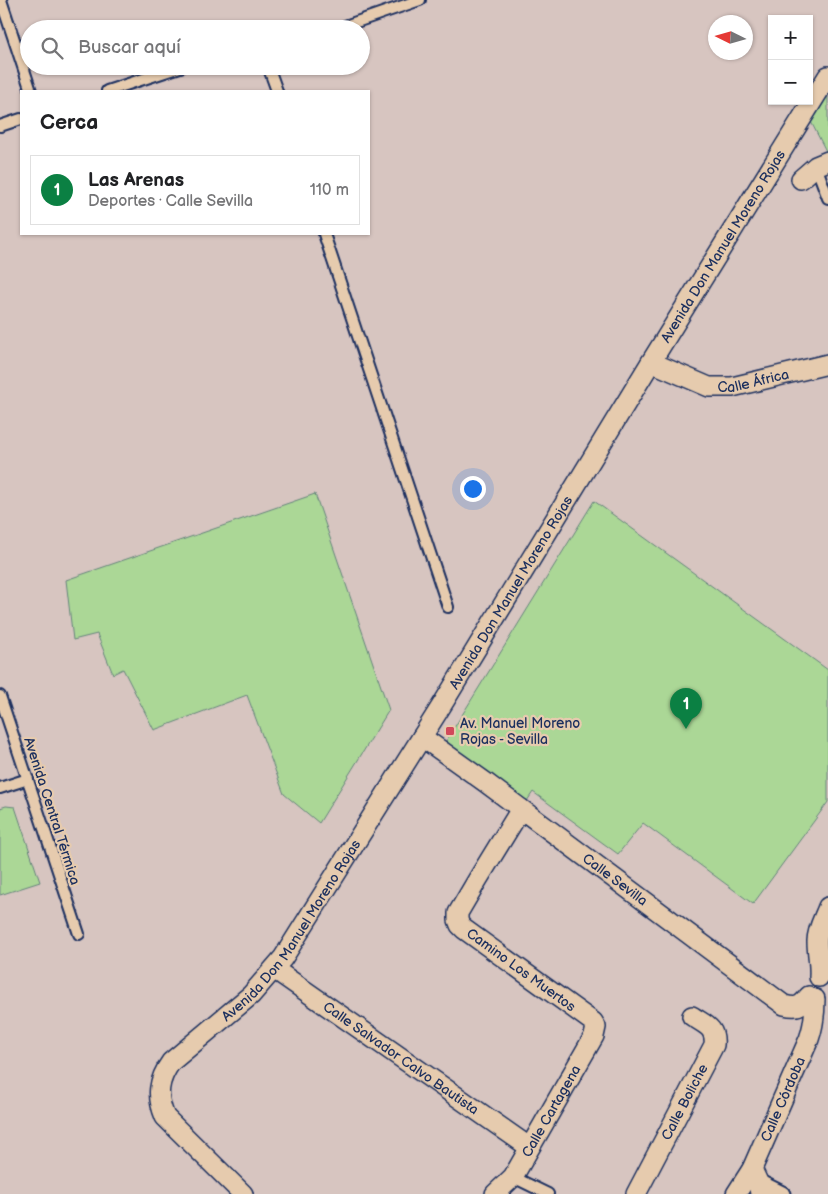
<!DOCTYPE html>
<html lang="es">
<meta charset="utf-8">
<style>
:root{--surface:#fff;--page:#f2f2f2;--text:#202124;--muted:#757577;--line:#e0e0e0;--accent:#0b8043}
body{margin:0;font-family:"Balsamiq Sans",sans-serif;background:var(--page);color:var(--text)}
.controls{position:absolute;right:15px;top:15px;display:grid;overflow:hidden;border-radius:0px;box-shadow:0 1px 4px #0004}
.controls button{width:45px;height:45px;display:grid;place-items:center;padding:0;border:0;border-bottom:1px solid var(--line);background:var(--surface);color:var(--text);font:25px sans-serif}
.compass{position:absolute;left:708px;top:15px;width:45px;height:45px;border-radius:50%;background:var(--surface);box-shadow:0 1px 4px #0004;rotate:275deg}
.you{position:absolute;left:472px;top:488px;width:18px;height:18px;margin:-12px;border:4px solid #fff;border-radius:50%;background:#1a73e8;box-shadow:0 0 0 8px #1a73e833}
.badge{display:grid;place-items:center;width:32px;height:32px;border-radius:50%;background:var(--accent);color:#fff;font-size:16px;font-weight:700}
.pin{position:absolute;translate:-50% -41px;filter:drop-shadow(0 1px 2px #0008)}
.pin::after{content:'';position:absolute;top:26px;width:18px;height:15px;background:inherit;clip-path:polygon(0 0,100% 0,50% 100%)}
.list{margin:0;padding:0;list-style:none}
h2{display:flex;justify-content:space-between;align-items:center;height:65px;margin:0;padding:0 20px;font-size:21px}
h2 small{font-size:16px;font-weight:400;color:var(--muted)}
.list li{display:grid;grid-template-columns:32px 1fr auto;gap:15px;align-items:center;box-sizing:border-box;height:70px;margin:0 10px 10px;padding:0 10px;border:1px solid var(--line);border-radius:0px}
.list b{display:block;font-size:19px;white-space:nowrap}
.list p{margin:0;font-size:16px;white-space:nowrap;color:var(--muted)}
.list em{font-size:16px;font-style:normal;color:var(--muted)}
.icon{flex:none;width:28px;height:28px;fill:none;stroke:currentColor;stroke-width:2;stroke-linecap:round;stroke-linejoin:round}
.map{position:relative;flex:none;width:828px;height:1194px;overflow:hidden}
.search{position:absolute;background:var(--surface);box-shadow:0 1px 4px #0004;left:20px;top:20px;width:350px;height:55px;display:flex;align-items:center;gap:12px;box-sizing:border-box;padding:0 18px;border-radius:28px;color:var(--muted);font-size:19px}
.panel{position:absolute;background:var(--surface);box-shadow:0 1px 4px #0004;left:20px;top:90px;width:350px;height:145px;border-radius:0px}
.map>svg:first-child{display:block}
</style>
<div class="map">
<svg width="828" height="1194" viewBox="0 0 828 1194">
<rect width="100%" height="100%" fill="#d7c5c0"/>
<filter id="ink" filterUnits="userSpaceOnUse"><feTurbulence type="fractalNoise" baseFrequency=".02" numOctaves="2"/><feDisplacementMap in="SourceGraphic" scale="10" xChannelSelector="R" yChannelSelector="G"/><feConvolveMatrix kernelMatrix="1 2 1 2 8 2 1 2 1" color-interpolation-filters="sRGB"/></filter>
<g filter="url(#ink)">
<path fill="#abd796" stroke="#63837a" d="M828,76V155L806,112Z
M315,494L389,710L319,823L284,794L247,695L154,730L123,669L113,674L97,634L73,640L66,580Z
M594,501L828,670V802L753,904L643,823L618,854L533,792L525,804L446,741Z
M6,806L15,807L40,882L0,895V808Z"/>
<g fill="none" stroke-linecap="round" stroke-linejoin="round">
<g stroke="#1b2f5e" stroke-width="14">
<path id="service" d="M1,0L31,91
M298,29L300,28L314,29
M336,29L420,0
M268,66L277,91
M107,91L183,66
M0,126L21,119
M816,166L828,198
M324,234L448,607
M0,696L79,934
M0,788L28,779
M513,1177L548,1194"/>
</g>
<g stroke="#1b2f5e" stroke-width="19">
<path id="pedestrian" d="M758,1182L782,1194"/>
</g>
<g stroke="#1b2f5e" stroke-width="22">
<g id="minor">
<path d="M801,179L816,166L828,161"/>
<path id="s1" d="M651,362L709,387H732L828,364"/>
<path id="s2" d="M422,737L485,782L784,1005C797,1008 800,1007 809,996"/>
<path id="s3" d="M274,969L529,1147"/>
<path d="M819,977C820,965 817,953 817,941C817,929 824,918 828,907"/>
<path d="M752,1169L758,1182L760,1194"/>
<path id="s4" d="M243,1194L165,1117C156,1096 158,1080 171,1062L251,995L283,958L442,705L651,362L828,76"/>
<path id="s5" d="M495,1194L513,1177L594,1036L596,1027L593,1022L464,929L460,925L458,920V913L478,879L521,809"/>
<path id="s6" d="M636,1194L714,1045C716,1027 705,1025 692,1016"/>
<path id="s7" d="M736,1194L752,1169L809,1039C814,1025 815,1013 815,999"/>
</g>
</g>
<use href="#service" stroke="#e6cbae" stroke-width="10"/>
<use href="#pedestrian" stroke="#e6cbae" stroke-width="15"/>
<use href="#minor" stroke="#e6cbae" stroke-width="19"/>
</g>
</g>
<rect fill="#d1495b" stroke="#e6cbae" stroke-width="2" x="445" y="726" width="10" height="10" rx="2.5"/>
<g text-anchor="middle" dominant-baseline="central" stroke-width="4.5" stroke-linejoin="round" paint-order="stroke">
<g font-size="14" fill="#1b2f5e" stroke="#e6cbae">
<text stroke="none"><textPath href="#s4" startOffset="1158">Avenida Don Manuel Moreno Rojas</textPath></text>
<text stroke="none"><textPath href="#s1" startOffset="108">Calle África</textPath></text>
<text stroke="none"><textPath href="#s4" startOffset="752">Avenida Don Manuel Moreno Rojas</textPath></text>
<text transform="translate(52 811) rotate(72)">Avenida Central Térmica</text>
<text stroke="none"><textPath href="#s2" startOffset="240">Calle Sevilla</textPath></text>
<text stroke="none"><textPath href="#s4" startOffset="348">Avenida Don Manuel Moreno Rojas</textPath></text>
<text transform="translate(521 970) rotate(36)">Camino Los Muertos</text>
<text stroke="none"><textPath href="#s3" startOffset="155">Calle Salvador Calvo Bautista</textPath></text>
<text stroke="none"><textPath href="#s7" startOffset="106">Calle Córdoba</textPath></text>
<text stroke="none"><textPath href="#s6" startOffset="104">Calle Boliche</textPath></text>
<text stroke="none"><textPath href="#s5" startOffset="101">Calle Cartagena</textPath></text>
</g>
<g font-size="14" fill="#1b2f5e" stroke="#e6cbae" text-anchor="start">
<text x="460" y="723">Av. Manuel Moreno<tspan x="460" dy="16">Rojas - Sevilla</tspan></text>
</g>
</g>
</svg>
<div class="controls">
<button>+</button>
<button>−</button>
</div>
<svg class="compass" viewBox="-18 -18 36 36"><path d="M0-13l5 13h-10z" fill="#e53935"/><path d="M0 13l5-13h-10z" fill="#757577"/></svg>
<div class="you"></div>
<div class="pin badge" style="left:686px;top:729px">1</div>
<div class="search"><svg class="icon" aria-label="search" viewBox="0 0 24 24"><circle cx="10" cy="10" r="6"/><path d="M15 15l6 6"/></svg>Buscar aquí</div>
<section class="panel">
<h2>Cerca<small></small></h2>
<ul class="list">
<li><span class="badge">1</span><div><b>Las Arenas</b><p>Deportes · Calle Sevilla</p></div><em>110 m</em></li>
</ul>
</section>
</div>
